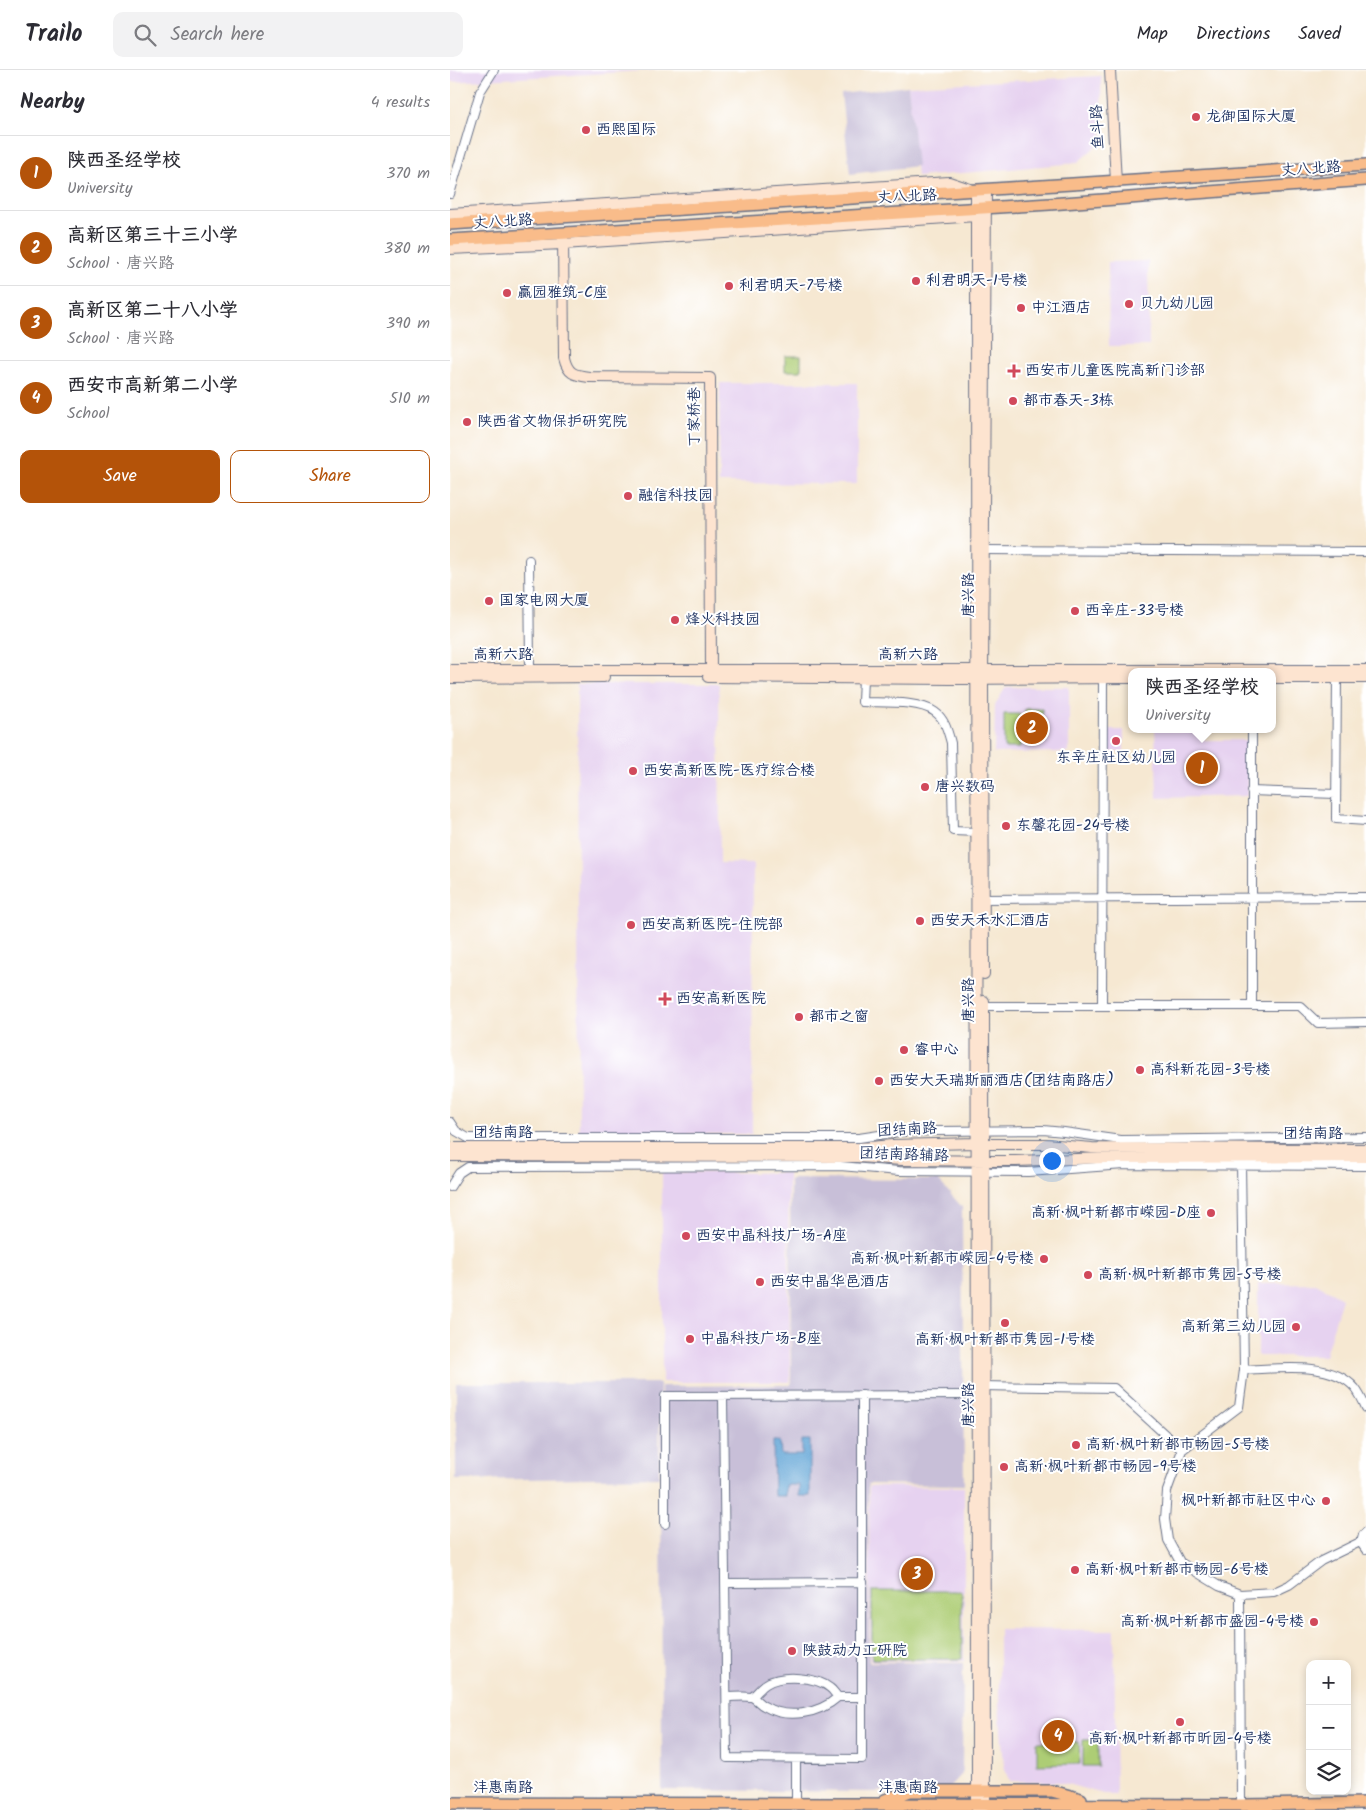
<!DOCTYPE html>
<meta charset="utf-8">
<style>
:root{--surface:#fff;--page:#f2f2f3;--text:#2b2b33;--muted:#7c7c81;--line:#e1e1e2;--accent:#b45309}
body{margin:0;font-family:Kalam,"LXGW WenKai TC",sans-serif;background:var(--page);color:var(--text)}
.controls{position:absolute;right:15px;bottom:15px;display:grid;overflow:hidden;border-radius:10px;box-shadow:0 2px 8px #0003}
.controls button{width:45px;height:45px;display:grid;place-items:center;padding:0;border:0;border-bottom:1px solid var(--line);background:var(--surface);color:var(--text);font:25px sans-serif}
.you{position:absolute;left:601px;top:1090px;width:18px;height:18px;margin:-12px;border:4px solid #fff;border-radius:50%;background:#1a73e8;box-shadow:0 0 0 8px #1a73e833}
.badge{display:grid;place-items:center;width:32px;height:32px;border-radius:50%;background:var(--accent);color:#fff;font-size:16px;font-weight:700}
.pin{position:absolute;translate:-50% -50%;border:2px solid #fff;box-shadow:0 1px 5px #0006}
.popup{position:absolute;left:678px;top:598px;width:148px;height:65px;box-sizing:border-box;display:grid;place-content:center;border-radius:10px;background:var(--surface);filter:drop-shadow(0 1px 4px #0005);font-size:16px;white-space:nowrap;color:var(--muted)}
.popup b{font-size:19px;color:var(--text)}
.popup::after{content:'';position:absolute;left:50%;top:100%;margin-left:-10px;border:10px solid transparent;border-top-color:var(--surface)}
.list{margin:0;padding:0;list-style:none}
h2{display:flex;justify-content:space-between;align-items:center;height:65px;margin:0;padding:0 20px;font-size:21px}
h2 small{font-size:16px;font-weight:400;color:var(--muted)}
.list li{display:grid;grid-template-columns:32px 1fr auto;gap:15px;align-items:center;box-sizing:border-box;height:75px;padding:0 20px;border-top:1px solid var(--line)}
.list b{display:block;font-size:19px;white-space:nowrap}
.list p{margin:0;font-size:16px;white-space:nowrap;color:var(--muted)}
.list em{font-size:16px;font-style:normal;color:var(--muted)}
.actions{display:flex;gap:10px;padding:15px 20px}
.actions a{flex:1;padding:11px 0;border:1px solid var(--accent);border-radius:10px;text-align:center;font-size:18px;color:var(--accent)}
.actions .main{background:var(--accent);color:#fff}
.icon{flex:none;width:28px;height:28px;fill:none;stroke:currentColor;stroke-width:2;stroke-linecap:round;stroke-linejoin:round}
.map{position:relative;flex:none;width:916px;height:1740px;overflow:hidden}
header{display:flex;align-items:center;gap:30px;box-sizing:border-box;height:70px;padding:0 25px;background:var(--surface);border-bottom:1px solid var(--line)}
header strong{font-size:24px}
nav{display:flex;gap:28px;margin-inline-start:auto;font-size:18px}
.search{width:350px;height:45px;background:var(--page);display:flex;align-items:center;gap:12px;box-sizing:border-box;padding:0 18px;border-radius:10px;color:var(--muted);font-size:19px}
main{display:flex}
aside{flex:1;background:var(--surface)}
.map>svg:first-child{display:block}
</style>
<header>
<strong>Trailo</strong>
<div class="search"><svg class="icon" aria-label="search" viewBox="0 0 24 24"><circle cx="10" cy="10" r="6"/><path d="M15 15l6 6"/></svg>Search here</div>
<nav><a>Map</a><a>Directions</a><a>Saved</a></nav>
</header>
<main>
<aside>
<h2>Nearby<small>4 results</small></h2>
<ul class="list">
<li><span class="badge">1</span><div><b>陕西圣经学校</b><p>University</p></div><em>370 m</em></li>
<li><span class="badge">2</span><div><b>高新区第三十三小学</b><p>School · 唐兴路</p></div><em>380 m</em></li>
<li><span class="badge">3</span><div><b>高新区第二十八小学</b><p>School · 唐兴路</p></div><em>390 m</em></li>
<li><span class="badge">4</span><div><b>西安市高新第二小学</b><p>School</p></div><em>510 m</em></li>
</ul>
<div class="actions"><a class="main">Save</a><a>Share</a></div>
</aside>
<div class="map">
<svg width="916" height="1740" viewBox="0 0 916 1740">
<rect width="100%" height="100%" fill="#fff"/>
<filter id="ink" filterUnits="userSpaceOnUse"><feTurbulence type="fractalNoise" baseFrequency=".02" numOctaves="2"/><feDisplacementMap in="SourceGraphic" scale="10" xChannelSelector="R" yChannelSelector="G"/><feConvolveMatrix kernelMatrix="1 2 1 2 8 2 1 2 1" color-interpolation-filters="sRGB"/></filter>
<filter id="wash" filterUnits="userSpaceOnUse"><feTurbulence type="fractalNoise" baseFrequency=".0096" numOctaves="4" result="noise"/><feDisplacementMap in="SourceGraphic" scale="20" xChannelSelector="R" yChannelSelector="G"/><feGaussianBlur stdDeviation="1.12" result="paint"/><feColorMatrix in="noise" values="0 0 0 0 0 0 0 0 0 0 0 0 0 0 0 0 0 1.4 0 .05"/><feComposite in="paint" operator="in"/></filter>
<g filter="url(#wash)">
<rect width="100%" height="100%" fill="#f6e8d2"/>
<path fill="#e6d2f0" d="M0,0H209L0,12Z
M651,6L652,71L627,93L467,107L458,16Z
M698,191L699,276H659L658,192Z
M270,313H407V414L269,413Z
M127,614H269L270,793L303,794L302,1064L129,1063Z
M556,617H619V682L544,683L545,635Z
M705,659H754V670H798L797,726L707,728Z
M657,660H674V682H657Z
M212,1102L338,1103L340,1312H212Z
M865,1213L892,1228L875,1286H808V1214Z
M419,1416L514,1417V1591H420Z
M549,1559L664,1560L666,1724H653L610,1712L559,1711L554,1696L549,1635Z"/>
<path fill="#c8bfd8" d="M458,16L467,96L400,104L391,24Z
M340,1109L488,1110L512,1137L514,1415L418,1414L419,1592L513,1593L512,1704L499,1718H463L425,1722L212,1720L211,1316L341,1315Z
M6,1313H210L209,1407L6,1410Z"/>
<path fill="#adcd74" stroke="#647e69" d="M335,286H351V301H335Z
M575,639H592V668H575Z
M554,644H570V678H554Z
M422,1521H512V1589H422Z
M633,1670H648V1696H633Z
M587,1672H629L630,1694L587,1695Z"/>
<path fill="#61a4d6" stroke="#3e6a9a" d="M352,1370H360V1426H349V1415H335V1426H324L323,1371H330L331,1385H352Z"/>
</g>
<g filter="url(#ink)">
<g fill="none" stroke-linecap="round" stroke-linejoin="round">
<g stroke="#687087" stroke-width="10">
<path id="street" d="M0,124L30,22L44,0
M534,480L916,482
M79,490L80,600
M887,604L886,749L916,751
M413,608L412,632C433,633 468,630 485,642C495,649 498,662 501,673L503,761L527,762
M802,659V936
M801,721L886,724
M529,829L916,827
M529,936H850L868,953L916,952
M652,936L653,608
M0,1052L6,1061L18,1068H409L449,1062L486,1061L593,1060L614,1062L671,1070L916,1067
M791,1092L794,1300L789,1337L732,1380L717,1421L715,1449L718,1470L730,1492L769,1516L790,1524L824,1522L839,1515L871,1491L912,1471
M0,1117L9,1103L18,1097L390,1096L449,1101L578,1102L674,1095L916,1096
M794,1300C826,1299 881,1290 905,1318C909,1323 913,1331 916,1338
M531,1316L664,1318L732,1380
M273,1326L277,1688L412,1689V1325
M215,1454V1326L526,1325
M916,1462L913,1465L911,1473L916,1480
M276,1513L413,1512
M790,1524L791,1735
M277,1627C284,1627 294,1626 301,1627C306,1628 309,1634 314,1636C337,1650 369,1644 388,1627H412
M302,1627C307,1623 311,1617 316,1614C332,1604 367,1607 380,1618C383,1620 385,1624 388,1627
M346,1733V1689"/>
</g>
<g stroke="#687087" stroke-width="12">
<path id="secondary" d="M660,0L666,112
M0,144L499,112L526,121L527,1740
M113,163L114,288C118,304 124,305 139,307L260,308L261,606
M0,179L113,174L526,146
M0,600H916
M258,607L502,609L682,608
M0,608L154,607
M822,608H916
M534,904L533,609L536,120
M534,931L535,1740
M0,1078H409L442,1075L526,1073L534,1074H596L642,1078L916,1079
M0,1086L407,1087L452,1090L565,1091L656,1088L916,1087"/>
</g>
<g stroke="#687087" stroke-width="14">
<path id="primary" d="M0,154L916,95
M0,170L600,134L916,110
M435,1730L460,1721H602L631,1729
M0,1733L791,1735L916,1733"/>
</g>
<use href="#street" stroke="#fff" stroke-width="8"/>
<use href="#secondary" stroke="#fde4d0" stroke-width="10"/>
<use href="#primary" stroke="#f9bc8a" stroke-width="11"/>
</g>
</g>
<g fill="#d1495b" stroke="#fff" stroke-width="2">
<circle cx="746" cy="47" r="5"/>
<circle cx="136" cy="60" r="5"/>
<circle cx="466" cy="211" r="5"/>
<circle cx="279" cy="216" r="5"/>
<circle cx="57" cy="223" r="5"/>
<circle cx="679" cy="234" r="5"/>
<circle cx="571" cy="238" r="5"/>
<path d="M561.5 293.5h5v5h5v5h-5v5h-5v-5h-5v-5h5z"/>
<circle cx="563" cy="331" r="5"/>
<circle cx="17" cy="352" r="5"/>
<circle cx="178" cy="426" r="5"/>
<circle cx="39" cy="531" r="5"/>
<circle cx="625" cy="541" r="5"/>
<circle cx="225" cy="550" r="5"/>
<circle cx="666" cy="671" r="5"/>
<circle cx="183" cy="701" r="5"/>
<circle cx="475" cy="717" r="5"/>
<circle cx="556" cy="756" r="5"/>
<circle cx="470" cy="851" r="5"/>
<circle cx="181" cy="855" r="5"/>
<path d="M212.5 921.5h5v5h5v5h-5v5h-5v-5h-5v-5h5z"/>
<circle cx="349" cy="947" r="5"/>
<circle cx="454" cy="980" r="5"/>
<circle cx="690" cy="1000" r="5"/>
<circle cx="429" cy="1011" r="5"/>
<circle cx="761" cy="1143" r="5"/>
<circle cx="236" cy="1166" r="5"/>
<circle cx="594" cy="1189" r="5"/>
<circle cx="638" cy="1205" r="5"/>
<circle cx="310" cy="1212" r="5"/>
<circle cx="555" cy="1253" r="5"/>
<circle cx="846" cy="1257" r="5"/>
<circle cx="240" cy="1269" r="5"/>
<circle cx="626" cy="1375" r="5"/>
<circle cx="554" cy="1397" r="5"/>
<circle cx="876" cy="1431" r="5"/>
<circle cx="625" cy="1500" r="5"/>
<circle cx="864" cy="1552" r="5"/>
<circle cx="342" cy="1581" r="5"/>
<circle cx="730" cy="1652" r="5"/>
</g>
<g text-anchor="middle" dominant-baseline="central" stroke-width="4" stroke-linejoin="round" paint-order="stroke">
<g font-size="15" fill="#1b2f5e" stroke="#fff" text-anchor="start">
<text x="756" y="47">龙御国际大厦</text>
<text x="146" y="60">西熙国际</text>
<text x="476" y="211">利君明天-1号楼</text>
<text x="289" y="216">利君明天-7号楼</text>
<text x="67" y="223">赢园雅筑-C座</text>
<text x="689" y="234">贝九幼儿园</text>
<text x="581" y="238">中江酒店</text>
<text x="575" y="301">西安市儿童医院高新门诊部</text>
<text x="573" y="331">都市春天-3栋</text>
<text x="27" y="352">陕西省文物保护研究院</text>
<text x="188" y="426">融信科技园</text>
<text x="49" y="531">国家电网大厦</text>
<text x="635" y="541">西辛庄-33号楼</text>
<text x="235" y="550">烽火科技园</text>
<text x="666" y="688" text-anchor="middle">东辛庄社区幼儿园</text>
<text x="193" y="701">西安高新医院-医疗综合楼</text>
<text x="485" y="717">唐兴数码</text>
<text x="566" y="756">东馨花园-24号楼</text>
<text x="480" y="851">西安天禾水汇酒店</text>
<text x="191" y="855">西安高新医院-住院部</text>
<text x="226" y="929">西安高新医院</text>
<text x="359" y="947">都市之窗</text>
<text x="464" y="980">睿中心</text>
<text x="700" y="1000">高科新花园-3号楼</text>
<text x="439" y="1011">西安大天瑞斯丽酒店(团结南路店)</text>
<text x="751" y="1143" text-anchor="end">高新·枫叶新都市嵘园-D座</text>
<text x="246" y="1166">西安中晶科技广场-A座</text>
<text x="584" y="1189" text-anchor="end">高新·枫叶新都市嵘园-4号楼</text>
<text x="648" y="1205">高新·枫叶新都市隽园-5号楼</text>
<text x="320" y="1212">西安中晶华邑酒店</text>
<text x="836" y="1257" text-anchor="end">高新第三幼儿园</text>
<text x="250" y="1269">中晶科技广场-B座</text>
<text x="555" y="1270" text-anchor="middle">高新·枫叶新都市隽园-1号楼</text>
<text x="636" y="1375">高新·枫叶新都市畅园-5号楼</text>
<text x="564" y="1397">高新·枫叶新都市畅园-9号楼</text>
<text x="866" y="1431" text-anchor="end">枫叶新都市社区中心</text>
<text x="635" y="1500">高新·枫叶新都市畅园-6号楼</text>
<text x="854" y="1552" text-anchor="end">高新·枫叶新都市盛园-4号楼</text>
<text x="352" y="1581">陕鼓动力工研院</text>
<text x="730" y="1669" text-anchor="middle">高新·枫叶新都市昕园-4号楼</text>
</g>
<g font-size="15" fill="#1b2f5e" stroke="#fff">
<text transform="translate(648 57) rotate(-93)">鱼斗路</text>
<text transform="translate(861 99) rotate(-4)">丈八北路</text>
<text transform="translate(457 127) rotate(-3)">丈八北路</text>
<text transform="translate(53 152) rotate(-4)">丈八北路</text>
<text transform="translate(245 347) rotate(-90)">丁家桥巷</text>
<text transform="translate(519 525) rotate(-90)">唐兴路</text>
<text x="53" y="585">高新六路</text>
<text x="458" y="585">高新六路</text>
<text transform="translate(519 930) rotate(-90)">唐兴路</text>
<text transform="translate(457 1060) rotate(-3)">团结南路</text>
<text x="53" y="1063">团结南路</text>
<text x="863" y="1064">团结南路</text>
<text transform="translate(454 1085) rotate(2)">团结南路辅路</text>
<text transform="translate(519 1335) rotate(-90)">唐兴路</text>
<text x="53" y="1718">沣惠南路</text>
<text x="458" y="1718">沣惠南路</text>
</g>
</g>
</svg>
<div class="controls">
<button>+</button>
<button>−</button>
<button><svg class="icon" aria-label="layers" viewBox="0 0 24 24"><path d="M12 4l9 5-9 5-9-5zM3 14l9 5 9-5"/></svg></button>
</div>
<div class="you"></div>
<div class="pin badge" style="left:752px;top:698px">1</div>
<div class="popup"><b>陕西圣经学校</b>University</div>
<div class="pin badge" style="left:582px;top:658px">2</div>
<div class="pin badge" style="left:467px;top:1504px">3</div>
<div class="pin badge" style="left:608px;top:1666px">4</div>
</div>
</main>
